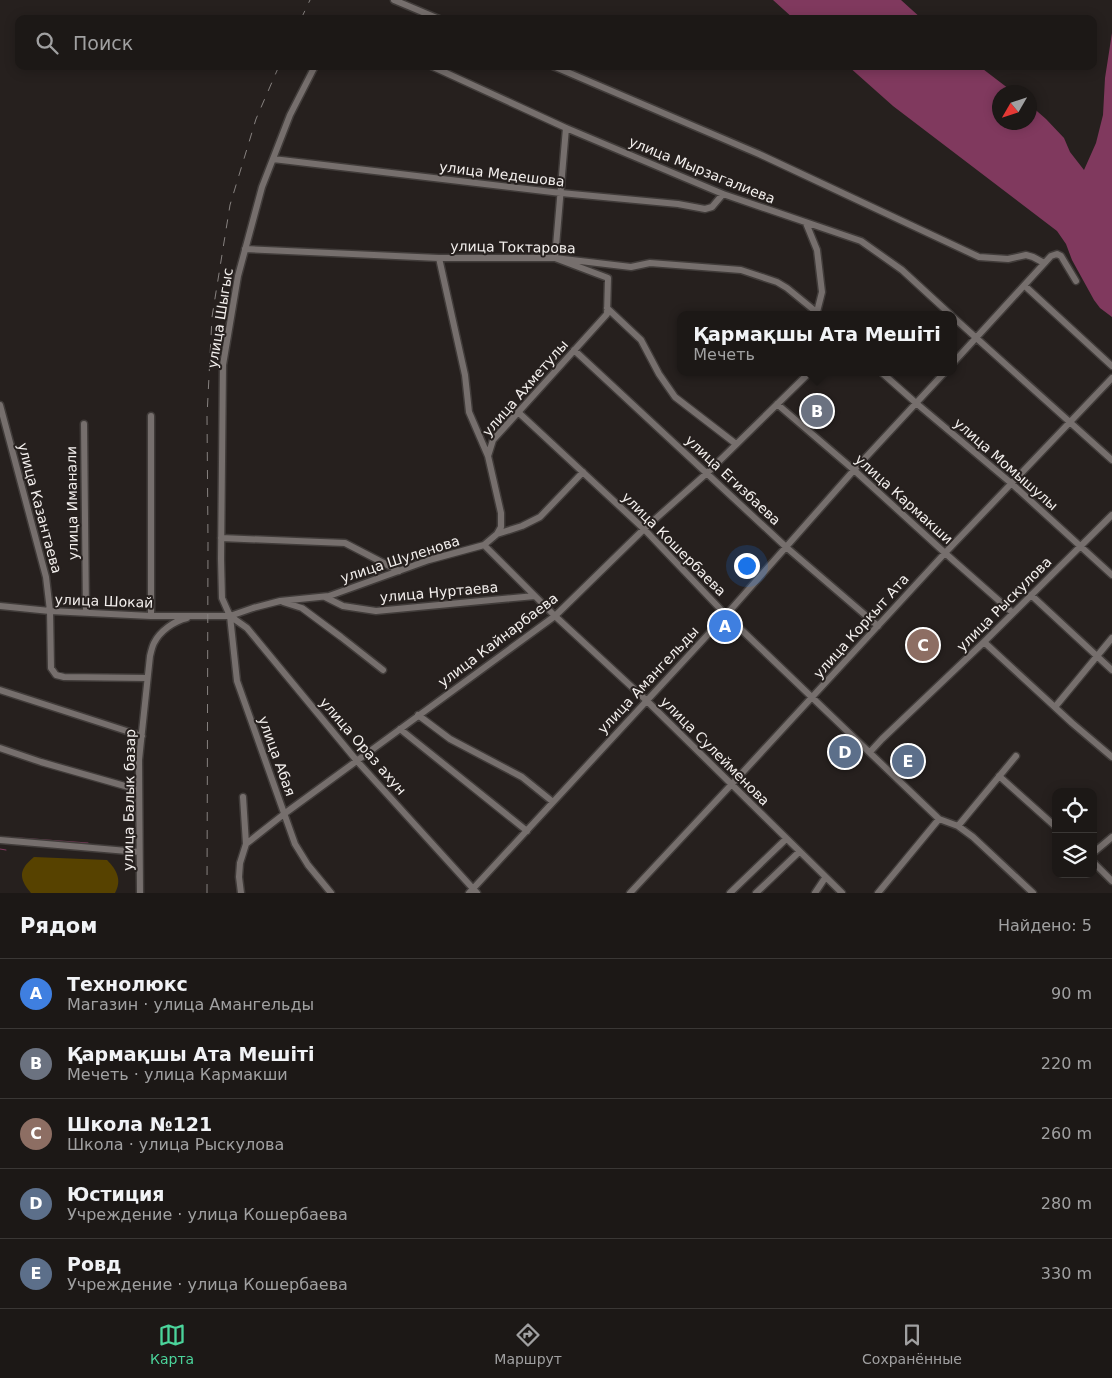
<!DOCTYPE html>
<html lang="ru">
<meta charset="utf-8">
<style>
:root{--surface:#1c1816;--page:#292523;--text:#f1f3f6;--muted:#a0a0a1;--line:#3a3735;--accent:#4bd49b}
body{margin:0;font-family:"DejaVu Sans",sans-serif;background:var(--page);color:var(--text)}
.controls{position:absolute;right:15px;bottom:15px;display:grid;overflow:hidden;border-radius:10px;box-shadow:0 2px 12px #0003}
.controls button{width:45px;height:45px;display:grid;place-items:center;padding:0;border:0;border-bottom:1px solid var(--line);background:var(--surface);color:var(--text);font:25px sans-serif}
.compass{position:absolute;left:992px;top:85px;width:45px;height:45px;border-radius:50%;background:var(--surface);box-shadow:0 2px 12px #0003;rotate:231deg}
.you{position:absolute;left:746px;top:565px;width:18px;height:18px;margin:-12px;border:4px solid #fff;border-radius:50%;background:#1a73e8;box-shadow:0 0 0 8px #1a73e833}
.badge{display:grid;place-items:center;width:32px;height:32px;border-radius:50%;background:var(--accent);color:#fff;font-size:16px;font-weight:700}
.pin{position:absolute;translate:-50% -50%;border:2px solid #fff;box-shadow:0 1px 5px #0006}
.popup{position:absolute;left:677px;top:311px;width:280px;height:65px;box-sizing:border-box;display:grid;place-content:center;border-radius:10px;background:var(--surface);filter:drop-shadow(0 1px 4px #0005);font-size:16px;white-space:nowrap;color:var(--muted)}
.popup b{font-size:19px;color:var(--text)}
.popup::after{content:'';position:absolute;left:50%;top:100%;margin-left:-10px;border:10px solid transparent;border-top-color:var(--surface)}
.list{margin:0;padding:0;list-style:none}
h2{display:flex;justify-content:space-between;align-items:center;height:65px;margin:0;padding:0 20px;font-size:21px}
h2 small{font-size:16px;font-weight:400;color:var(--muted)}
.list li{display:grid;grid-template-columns:32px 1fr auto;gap:15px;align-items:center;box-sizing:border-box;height:70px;padding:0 20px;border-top:1px solid var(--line)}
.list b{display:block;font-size:19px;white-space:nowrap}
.list p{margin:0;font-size:16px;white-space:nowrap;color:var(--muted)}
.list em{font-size:16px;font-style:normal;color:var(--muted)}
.icon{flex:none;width:28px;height:28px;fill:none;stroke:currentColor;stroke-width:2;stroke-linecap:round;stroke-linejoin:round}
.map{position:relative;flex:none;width:1112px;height:893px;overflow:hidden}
.search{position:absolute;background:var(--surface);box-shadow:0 2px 12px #0003;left:15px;right:15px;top:15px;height:55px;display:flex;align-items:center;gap:12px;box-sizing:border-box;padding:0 18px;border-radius:10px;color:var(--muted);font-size:19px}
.sheet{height:415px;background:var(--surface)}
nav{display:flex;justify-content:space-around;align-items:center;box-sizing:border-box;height:70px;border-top:1px solid var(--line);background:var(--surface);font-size:14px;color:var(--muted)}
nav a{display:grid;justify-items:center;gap:2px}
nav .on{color:var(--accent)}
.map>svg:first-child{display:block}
</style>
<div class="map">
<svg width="1112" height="893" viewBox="0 0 1112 893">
<rect width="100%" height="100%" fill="#26201e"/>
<path fill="#574200" d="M34,857L107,860C117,870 122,880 115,893H31C18,878 19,869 34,857Z"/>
<path fill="#80395e" d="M773,0H901L922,19H794Z
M1112,33V317L1100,308L1094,300L1072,260L1066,244L1057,231L893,106L848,66H979L1013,92H1000V122H1030V105L1046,119L1064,138L1070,152L1084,170L1096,143L1103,115L1105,78Z"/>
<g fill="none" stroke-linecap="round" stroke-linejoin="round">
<path stroke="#80395e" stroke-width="1" d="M5,837L88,843
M0,849L6,850"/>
<g stroke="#413c3a" stroke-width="9">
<path id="minor" d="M394,0L439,19
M315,66L290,115L262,187L238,276L223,365L221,559L222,598L230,616L237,681L295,844L308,865L331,893
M431,66L566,128L723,194L861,241L902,270L951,315
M553,66L759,154L979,257L1008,259L1026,255L1033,257L1044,263
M273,159L561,193L678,204L705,209L712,207L723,194
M806,223L817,250L822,292L817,312
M245,249L439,258H555L631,267L650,263L741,270L777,282L787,288L820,315
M439,258L465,375L469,412L488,456
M1025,286L1112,366
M607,308L641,340L659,374L675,397L736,444
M953,317L1112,460
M574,350L786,547L878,626
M953,363L1051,256L1057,254L1061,256L1076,281
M881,372L916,403L1011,483L1112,575
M777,404L854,470L945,553L1013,613
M0,405L46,577L50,611L51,668L56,675L64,677L147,678
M518,412L644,529L726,615L939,819L958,826L973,837L1033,893
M151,416V616
M84,424L86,612
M497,534L522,526L540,517L583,472
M221,538L345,543L399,571
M484,545L555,616L647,701L842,893
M1031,595L1112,670
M325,597L343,606L376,611L535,596
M283,602L302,608L341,637L383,670
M0,606L50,611L151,616H230L253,608L280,601L329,596L429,560L484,545L497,534L501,527V513L488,456L493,440L607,314L608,278L555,258L566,128
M230,616L247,628L357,761L477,893
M984,642L1072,723L1112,757
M0,690L142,736
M1055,707L1112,638
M418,715L450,739L522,777L553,802
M400,729L527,831
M0,748L41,762L139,790
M870,752L882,739L984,642L1112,515
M999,776L1056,827
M958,826L1016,756
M0,840L139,852
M246,844L284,814L555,616L644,529L707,473L810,372
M1093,853L1112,837
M1093,862L1112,881
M140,893L139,760L150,656C151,652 152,647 154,643C160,631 174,621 187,618
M241,893L239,877L240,863L246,844L243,797
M469,893L726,615L854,470L945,372
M630,893L731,785L945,553L1112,378
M730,893L786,839
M756,893L799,852
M815,893L825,878
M878,893L939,819"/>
</g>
<use href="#minor" stroke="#766f6d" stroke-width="6"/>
<path stroke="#878280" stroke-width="1" stroke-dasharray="9 9" stroke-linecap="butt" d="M301,19L310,0
M207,893L208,542L207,416L212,317L230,205L256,119L279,66"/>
</g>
<g text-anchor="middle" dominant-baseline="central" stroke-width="4" stroke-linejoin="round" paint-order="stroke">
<g font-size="14" fill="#f3efed" stroke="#26201e">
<text transform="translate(702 170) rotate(22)">улица Мырзагалиева</text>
<text transform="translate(502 174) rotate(7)">улица Медешова</text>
<text transform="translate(513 247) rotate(1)">улица Токтарова</text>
<text transform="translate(220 318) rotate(-81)">улица Шыгыс</text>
<text transform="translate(525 388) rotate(-49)">улица Ахметулы</text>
<text transform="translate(1006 464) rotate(41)">улица Момышулы</text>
<text transform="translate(733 480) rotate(43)">улица Егизбаева</text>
<text transform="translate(904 499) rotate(42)">улица Кармакши</text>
<text transform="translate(72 503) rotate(-91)">улица Иманали</text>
<text transform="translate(40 508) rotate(75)">улица Казантаева</text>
<text transform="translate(674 544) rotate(45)">улица Кошербаева</text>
<text transform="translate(400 559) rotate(-18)">улица Шуленова</text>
<text transform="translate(439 592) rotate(-5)">улица Нуртаева</text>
<text transform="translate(104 601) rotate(2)">улица Шокай</text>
<text transform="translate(1004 604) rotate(-45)">улица Рыскулова</text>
<text transform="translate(861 626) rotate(-48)">улица Коркыт Ата</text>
<text transform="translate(498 640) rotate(-37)">улица Кайнарбаева</text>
<text transform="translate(648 680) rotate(-47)">улица Амангельды</text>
<text transform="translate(363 746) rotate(49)">улица Ораз ахун</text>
<text transform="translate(715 751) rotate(45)">улица Сулейменова</text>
<text transform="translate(277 756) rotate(70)">улица Абая</text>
<text transform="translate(129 800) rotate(-89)">улица Балык базар</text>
</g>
</g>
</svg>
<div class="controls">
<button><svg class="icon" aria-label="locate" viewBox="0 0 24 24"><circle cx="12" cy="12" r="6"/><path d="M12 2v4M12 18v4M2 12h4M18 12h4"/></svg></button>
<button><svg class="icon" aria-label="layers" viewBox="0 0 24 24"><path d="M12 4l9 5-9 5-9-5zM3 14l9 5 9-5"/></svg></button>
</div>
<svg class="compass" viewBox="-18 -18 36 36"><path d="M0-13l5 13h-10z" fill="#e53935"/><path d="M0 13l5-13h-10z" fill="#a0a0a1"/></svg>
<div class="you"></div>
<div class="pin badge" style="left:725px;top:626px;background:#3f7fe0">A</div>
<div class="pin badge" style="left:817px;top:411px;background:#6b7280">B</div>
<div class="popup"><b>Қармақшы Ата Мешіті</b>Мечеть</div>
<div class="pin badge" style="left:923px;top:645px;background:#8d6e63">C</div>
<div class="pin badge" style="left:845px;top:752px;background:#5c6f8a">D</div>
<div class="pin badge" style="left:908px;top:761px;background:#5c6f8a">E</div>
<div class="search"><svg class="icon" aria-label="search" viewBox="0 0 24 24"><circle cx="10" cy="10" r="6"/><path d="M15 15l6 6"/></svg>Поиск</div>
</div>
<section class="sheet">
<h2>Рядом<small>Найдено: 5</small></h2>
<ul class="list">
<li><span class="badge" style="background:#3f7fe0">A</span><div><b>Технолюкс</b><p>Магазин · улица Амангельды</p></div><em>90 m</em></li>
<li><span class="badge" style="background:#6b7280">B</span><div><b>Қармақшы Ата Мешіті</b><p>Мечеть · улица Кармакши</p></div><em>220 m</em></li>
<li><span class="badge" style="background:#8d6e63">C</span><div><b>Школа №121</b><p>Школа · улица Рыскулова</p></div><em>260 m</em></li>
<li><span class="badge" style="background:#5c6f8a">D</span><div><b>Юстиция</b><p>Учреждение · улица Кошербаева</p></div><em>280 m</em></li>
<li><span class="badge" style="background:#5c6f8a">E</span><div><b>Ровд</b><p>Учреждение · улица Кошербаева</p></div><em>330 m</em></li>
</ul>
</section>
<nav>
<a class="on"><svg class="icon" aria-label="map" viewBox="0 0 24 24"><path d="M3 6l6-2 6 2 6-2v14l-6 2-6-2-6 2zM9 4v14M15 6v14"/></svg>Карта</a>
<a><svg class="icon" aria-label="directions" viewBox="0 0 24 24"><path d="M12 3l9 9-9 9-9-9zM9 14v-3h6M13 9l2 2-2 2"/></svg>Маршрут</a>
<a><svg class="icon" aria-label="saved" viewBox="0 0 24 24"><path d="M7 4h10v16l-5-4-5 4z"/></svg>Сохранённые</a>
</nav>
